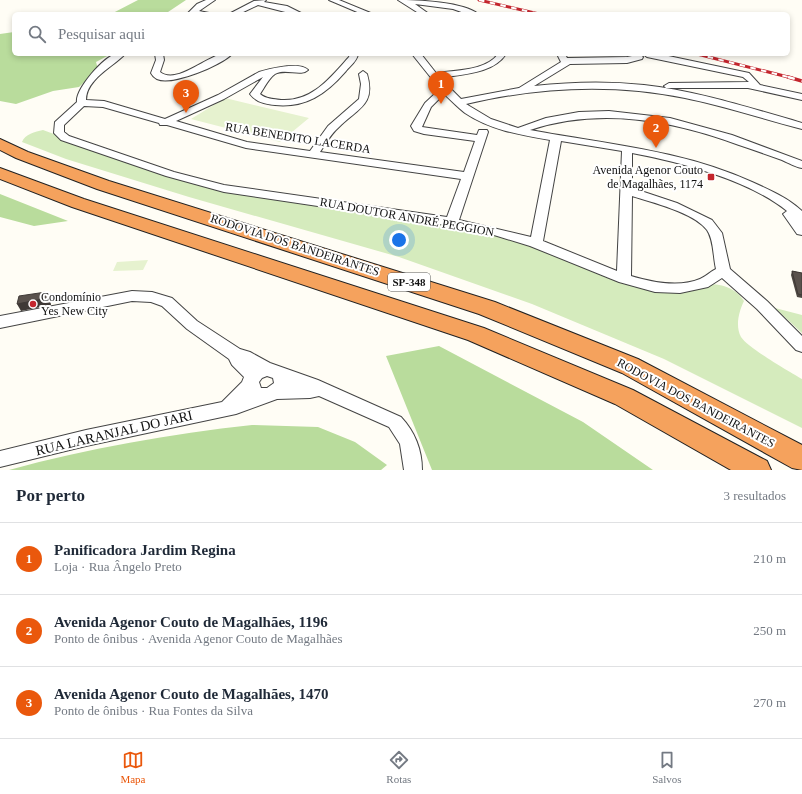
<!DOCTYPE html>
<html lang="pt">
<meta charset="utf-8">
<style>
:root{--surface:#fff;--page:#f2f2f3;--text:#1f2937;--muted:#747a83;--line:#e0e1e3;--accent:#ea580c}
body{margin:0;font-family:Georgia,serif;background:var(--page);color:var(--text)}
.you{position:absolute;left:399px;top:240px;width:14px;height:14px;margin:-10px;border:3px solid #fff;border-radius:50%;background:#1a73e8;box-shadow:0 0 0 6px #1a73e833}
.badge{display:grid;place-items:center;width:26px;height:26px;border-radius:50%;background:var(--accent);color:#fff;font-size:13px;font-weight:700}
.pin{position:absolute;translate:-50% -33px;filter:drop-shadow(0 1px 2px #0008)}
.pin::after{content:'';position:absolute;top:21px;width:14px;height:12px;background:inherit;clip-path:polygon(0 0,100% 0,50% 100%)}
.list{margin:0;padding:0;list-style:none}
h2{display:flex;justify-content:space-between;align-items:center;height:52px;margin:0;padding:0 16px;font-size:17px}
h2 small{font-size:13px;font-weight:400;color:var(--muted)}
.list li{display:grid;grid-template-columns:26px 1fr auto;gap:12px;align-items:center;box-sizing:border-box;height:72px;padding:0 16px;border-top:1px solid var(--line)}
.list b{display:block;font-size:15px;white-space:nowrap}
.list p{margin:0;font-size:13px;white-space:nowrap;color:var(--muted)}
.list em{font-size:13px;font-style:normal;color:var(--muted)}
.icon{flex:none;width:22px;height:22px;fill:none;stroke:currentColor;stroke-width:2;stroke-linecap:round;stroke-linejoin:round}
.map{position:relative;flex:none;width:802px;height:470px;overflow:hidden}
.search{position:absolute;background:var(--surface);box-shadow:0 2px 6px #0003;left:12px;right:12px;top:12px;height:44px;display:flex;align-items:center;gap:10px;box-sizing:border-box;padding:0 14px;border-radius:6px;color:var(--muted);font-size:15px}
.sheet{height:268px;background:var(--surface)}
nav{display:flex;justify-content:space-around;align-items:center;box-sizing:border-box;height:56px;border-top:1px solid var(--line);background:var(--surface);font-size:11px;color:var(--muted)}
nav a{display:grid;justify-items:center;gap:2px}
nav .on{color:var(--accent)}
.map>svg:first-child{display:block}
</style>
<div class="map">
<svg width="802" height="470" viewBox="0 0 802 470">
<rect width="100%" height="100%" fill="#fffdf5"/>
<path fill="#d5ebbd" d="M43,130L167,176L487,232C523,242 558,255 593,268C607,273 631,286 644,287C674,291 725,270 744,301C739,311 735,326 741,337C748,348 790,372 802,379V428L664,359L532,304L399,257L189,197L66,159L22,142C25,134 35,132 43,130Z
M775,308L802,315V333Z"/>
<path fill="#b9dc9c" d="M138,0H186L165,14H111Z
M14,32V54H111L96,62L98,69L79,87L53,91L16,104L0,101V34Z
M0,194L68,221L34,226L0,217Z
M439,346L583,422L653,470H432L386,356Z
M252,425L318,427L355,442L387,465L381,470H9C89,448 170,434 252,425Z"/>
<path fill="#e6f2cf" d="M225,98L309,118L280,142L191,119Z
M148,260L143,270L113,271L117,262Z"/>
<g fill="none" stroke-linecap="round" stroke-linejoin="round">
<g stroke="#444" stroke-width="2">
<path id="minor" d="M206,0H215L199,11L214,14H187L197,4Z
M266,0L264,2L287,6L303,14H293L258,5L239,14H229L254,1Z
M329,0H339L373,14H362Z
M398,0C417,0 464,2 478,14H467L453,9L415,4L429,14H420Z
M125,54C113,67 86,79 86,100L104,101L165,119L218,95L259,72C270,69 299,61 308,70C301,77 285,68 275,74C269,78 264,88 260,94C266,99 273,99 281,100C312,102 330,78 349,57L350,54H358C357,61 350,66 346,71C326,94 306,108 275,105C265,104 256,102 250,94L263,77L224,99L176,121L247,142L310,151L328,126L359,99L361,84L359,74L363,71L367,74C376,105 358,108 339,127C331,134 326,143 320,152L464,172L475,141L424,134L414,131L411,126L425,103L440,89L412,54H421L436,73C455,70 486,71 498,54H506C493,74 462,74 440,78L461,99L519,88L561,62L557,54H565L567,58L627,57L632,56L630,54H640L643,57L642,59L627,63L570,64L534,86C571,82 607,81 644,85C698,91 750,108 802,123V129C763,119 725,106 685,98C612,83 538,87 466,104L491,119L518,128L546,118L579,112L609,111L670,118L732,135L802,161V168C795,167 789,163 782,160C768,155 754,150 739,145C671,120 600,107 530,130C605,144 682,150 752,182C770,190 788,198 802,211V235L797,234L783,214L787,211C749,180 680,162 632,153V188L677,203L712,220L722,233L730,269L767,301L802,336V352L796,350L757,309L722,278L708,287L680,293L655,292L619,282L530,246L494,235L452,226L224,192L166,176L61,140L54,133L55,122L77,102C75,90 103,57 116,54C118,53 122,54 125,54ZM444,94C451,100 457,107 465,113C490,130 521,135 550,140L531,237L459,220L488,132L487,130H479L477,135L422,127L431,107ZM84,106L103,107L159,123L160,125H167L246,148L461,179L447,217L224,185L174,172L69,136L64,132V125ZM561,141L622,151L617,271L543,241ZM632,196C651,202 695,213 707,230C714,240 713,257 716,269C710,272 705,277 700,279C679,288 651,282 631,276Z
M155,54H163L164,60L160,72C176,85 206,57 222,54C225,54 229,54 232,54C222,65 172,86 157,79C155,78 152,75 151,73L156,60Z
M643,54H659L749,73L760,85L802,94V100L748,88H666L664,86L669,83L749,82L743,77L647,57Z
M132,291L152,292L172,298L197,321L240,349L250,352L270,363L318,380L401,417C415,432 422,450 422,470H404L400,444L389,427L319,396L310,398L277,399L236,414L86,446L0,467V451L86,430L222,402L242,382L244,377L232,365L229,359L187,329L162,306L151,302L132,301L0,328V316ZM267,376L273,378L274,383L267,388H261L259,382L262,378Z"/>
</g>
<g stroke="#222" stroke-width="2">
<path id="highway" d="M0,139L28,152L109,181L495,302L638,359L802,445V470L792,468L622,373L479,314L97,189L16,158L0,150Z
M0,168L84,199L484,328L633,390L767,461L771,470H731L615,404L468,340L72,207L0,179Z"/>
</g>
<use href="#minor" fill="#fff" fill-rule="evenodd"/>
<use href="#highway" fill="#f5a25d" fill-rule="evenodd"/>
<g stroke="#c4262e" stroke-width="3">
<path id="rail-far1" d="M479,0L539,14
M697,54L792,78"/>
</g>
<g stroke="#c4262e" stroke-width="3.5">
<path id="rail" d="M788,77L802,81"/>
</g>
<use href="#rail-far1" stroke="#fff" stroke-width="2" stroke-dasharray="5.5" stroke-linecap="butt"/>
<use href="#rail" stroke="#fff" stroke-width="2.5" stroke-dasharray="7" stroke-linecap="butt"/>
</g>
<path fill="#4d4742" d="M792,271L802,273V298L797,297L791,275Z"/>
<path fill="#3f3936" d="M46,292L50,298L51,305L21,311L17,304Z"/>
<path fill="#5a524d" stroke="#3f3936" d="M792,271L802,273V295L798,294Z
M46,292L48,298L17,304L19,296Z"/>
<g fill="#c4262e" stroke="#fff" stroke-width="1.5">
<rect x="707" y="173" width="8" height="8" rx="2"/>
<circle cx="33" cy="304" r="4"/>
</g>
<g text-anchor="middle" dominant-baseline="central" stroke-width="4" stroke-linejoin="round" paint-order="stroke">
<rect fill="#fff" stroke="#585858" stroke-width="1" x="388" y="273" width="42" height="18" rx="3"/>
<g font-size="11" font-weight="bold" fill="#111">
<text x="409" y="282">SP-348</text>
</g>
<g font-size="12" fill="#111" stroke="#fff">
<text transform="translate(298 138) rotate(9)">RUA BENEDITO LACERDA</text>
<text transform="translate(407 217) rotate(10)">RUA DOUTOR ANDRÉ PEGGION</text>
<text transform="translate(295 245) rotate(18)">RODOVIA DOS BANDEIRANTES</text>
<text transform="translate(696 403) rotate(28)">RODOVIA DOS BANDEIRANTES</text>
</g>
<g font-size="12" fill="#111" stroke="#fff" text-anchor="end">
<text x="703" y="170">Avenida Agenor Couto<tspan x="703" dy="14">de Magalhães, 1174</tspan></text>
<text x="41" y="297" text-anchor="start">Condomínio<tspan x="41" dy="14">Yes New City</tspan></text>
</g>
<g font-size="14" fill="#111" stroke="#fff">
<text transform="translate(114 433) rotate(-13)">RUA LARANJAL DO JARI</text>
</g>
</g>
</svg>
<div class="you"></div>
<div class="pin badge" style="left:441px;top:104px">1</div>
<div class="pin badge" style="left:656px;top:148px">2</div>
<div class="pin badge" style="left:186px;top:113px">3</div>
<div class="search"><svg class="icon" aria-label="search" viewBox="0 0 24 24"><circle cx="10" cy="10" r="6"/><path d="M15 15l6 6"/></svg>Pesquisar aqui</div>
</div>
<section class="sheet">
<h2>Por perto<small>3 resultados</small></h2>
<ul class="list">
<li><span class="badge">1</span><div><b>Panificadora Jardim Regina</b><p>Loja · Rua Ângelo Preto</p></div><em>210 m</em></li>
<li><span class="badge">2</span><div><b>Avenida Agenor Couto de Magalhães, 1196</b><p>Ponto de ônibus · Avenida Agenor Couto de Magalhães</p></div><em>250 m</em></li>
<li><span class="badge">3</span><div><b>Avenida Agenor Couto de Magalhães, 1470</b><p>Ponto de ônibus · Rua Fontes da Silva</p></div><em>270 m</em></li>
</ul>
</section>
<nav>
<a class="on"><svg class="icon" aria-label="map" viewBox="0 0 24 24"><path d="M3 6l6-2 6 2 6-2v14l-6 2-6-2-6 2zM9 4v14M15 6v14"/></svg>Mapa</a>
<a><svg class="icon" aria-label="directions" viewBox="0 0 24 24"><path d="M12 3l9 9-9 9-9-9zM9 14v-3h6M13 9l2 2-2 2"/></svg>Rotas</a>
<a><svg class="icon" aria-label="saved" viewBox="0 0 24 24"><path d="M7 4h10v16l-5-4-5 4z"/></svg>Salvos</a>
</nav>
